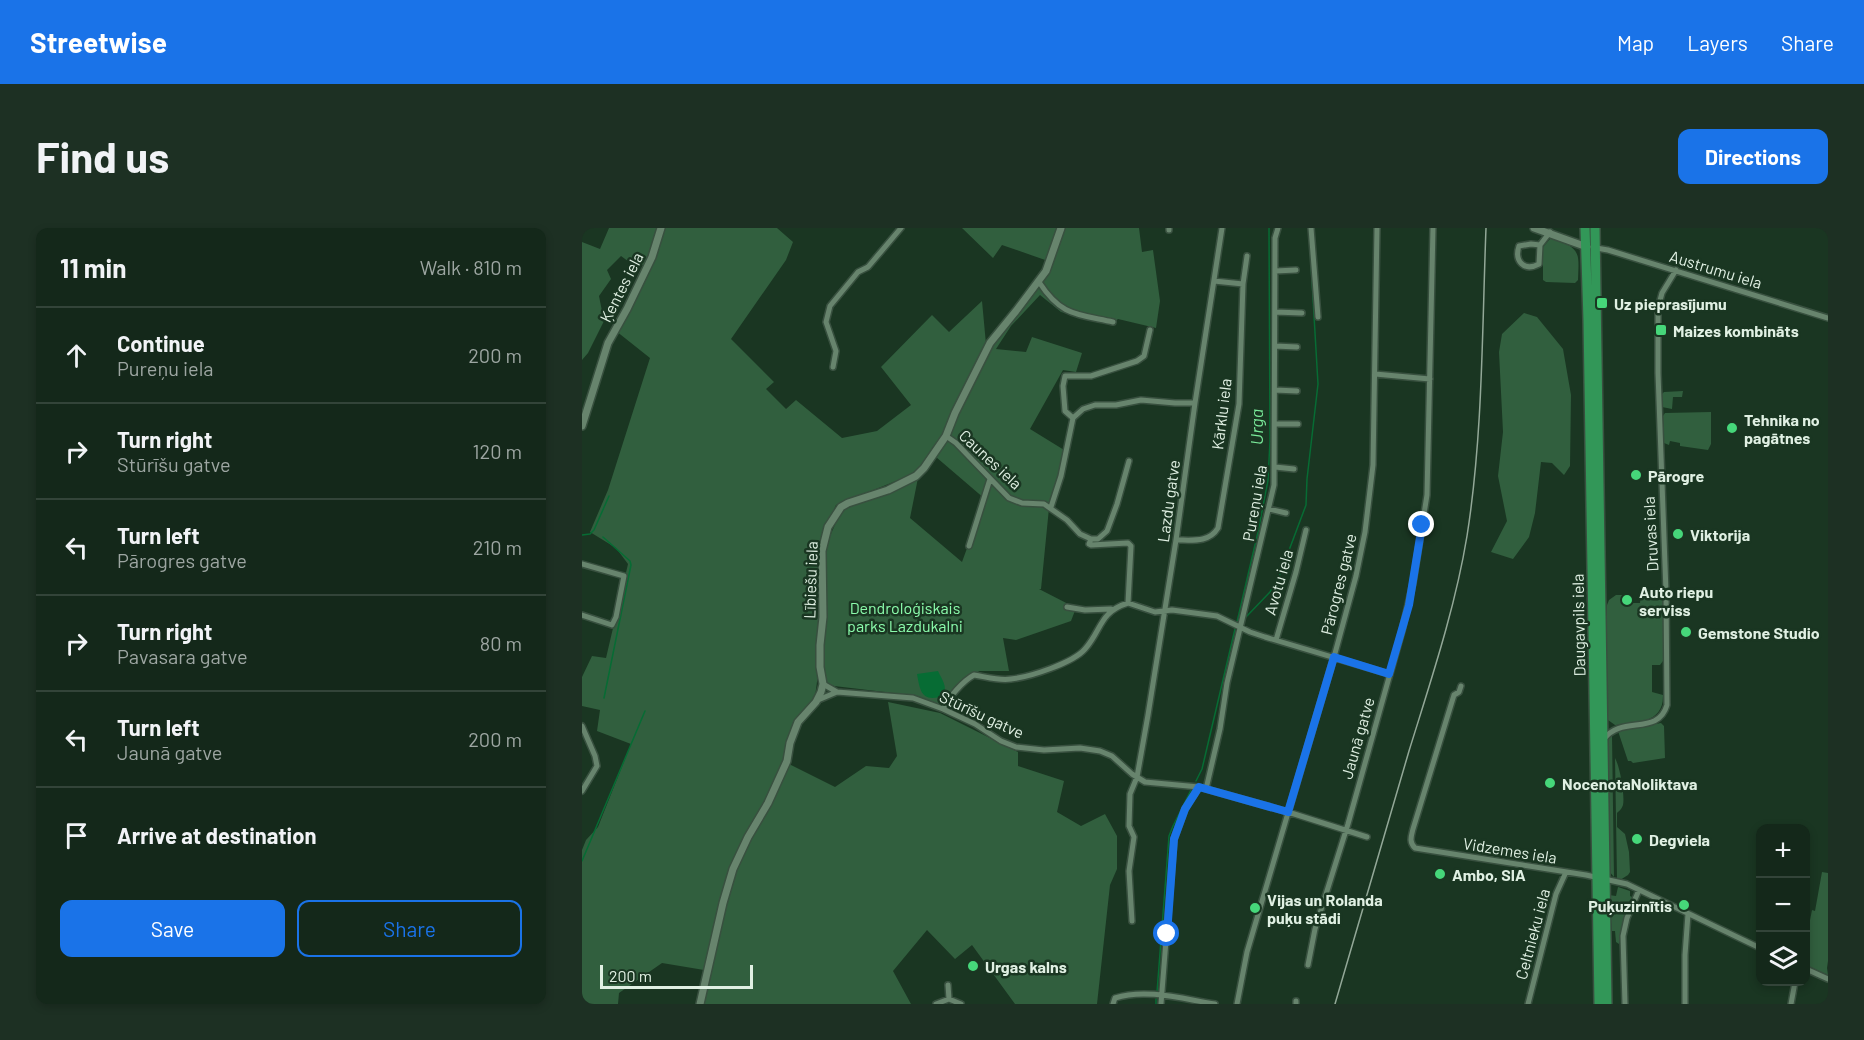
<!DOCTYPE html>
<meta charset="utf-8">
<style>
:root{--surface:#14281a;--page:#1d3023;--text:#f1f3f6;--muted:#9da6a2;--line:#334439;--accent:#1a73e8}
body{margin:0;font-family:Barlow,sans-serif;background:var(--page);color:var(--text)}
.controls{position:absolute;right:18px;bottom:18px;display:grid;overflow:hidden;border-radius:12px;box-shadow:0 3px 9px #0003}
.controls button{width:54px;height:54px;display:grid;place-items:center;padding:0;border:0;border-bottom:2px solid var(--line);background:var(--surface);color:var(--text);font:30px sans-serif}
.scale{position:absolute;left:18px;bottom:15px;width:153px;box-sizing:border-box;padding-left:6px;border:3px solid #e0f0e3;border-top:0;font-size:16px;line-height:21px;white-space:nowrap;color:#e0f0e3;-webkit-text-stroke:4px #1a3622;paint-order:stroke}
.stop{position:absolute;width:18px;height:18px;margin:-14px;border:4px solid #1a73e8;border-radius:50%;background:#fff}
.stop.end{background:#1a73e8;border-color:#fff;box-shadow:0 2px 6px #0008}
.list{margin:0;padding:0;list-style:none}
h2{display:flex;justify-content:space-between;align-items:center;height:78px;margin:0;padding:0 24px;font-size:26px}
h2 small{font-size:20px;font-weight:400;color:var(--muted)}
.list li{display:grid;grid-template-columns:39px 1fr auto;gap:18px;align-items:center;box-sizing:border-box;height:96px;padding:0 24px;border-top:2px solid var(--line)}
.list b{display:block;font-size:22px;white-space:nowrap}
.list p{margin:0;font-size:20px;white-space:nowrap;color:var(--muted)}
.list em{font-size:20px;font-style:normal;color:var(--muted)}
.actions{display:flex;gap:12px;padding:18px 24px}
.actions a{flex:1;padding:14px 0;border:2px solid var(--accent);border-radius:12px;text-align:center;font-size:21px;color:var(--accent)}
.actions .main{background:var(--accent);color:#fff}
.icon{flex:none;width:33px;height:33px;fill:none;stroke:currentColor;stroke-width:2;stroke-linecap:round;stroke-linejoin:round}
.map{position:relative;flex:none;width:1246px;height:776px;overflow:hidden;border-radius:12px}
header{display:flex;align-items:center;gap:36px;box-sizing:border-box;height:84px;padding:0 30px;background:var(--accent);color:#fff}
header strong{font-size:28px}
nav{display:flex;gap:33px;margin-inline-start:auto;font-size:21px}
.intro{display:flex;align-items:center;justify-content:space-between;box-sizing:border-box;height:144px;padding:0 36px}
h1{margin:0;font-size:42px}
.button{padding:15px 27px;border-radius:12px;background:var(--accent);color:#fff;font-size:21px;font-weight:700}
main{display:flex;gap:36px;padding:0 36px}
aside{flex:1;background:var(--surface);border-radius:12px;box-shadow:0 3px 9px #0003}
.map>svg:first-child{display:block}
</style>
<header>
<strong>Streetwise</strong>
<nav><a>Map</a><a>Layers</a><a>Share</a></nav>
</header>
<div class="intro"><h1>Find us</h1><a class="button">Directions</a></div>
<main>
<aside>
<h2>11 min<small>Walk · 810 m</small></h2>
<ul class="list">
<li><svg class="icon" aria-label="ahead" viewBox="0 0 24 24"><path d="M12 20V5M6 11l6-6 6 6"/></svg><div><b>Continue</b><p>Pureņu iela</p></div><em>200 m</em></li>
<li><svg class="icon" aria-label="right" viewBox="0 0 24 24"><path d="M7 20v-9h11M14 6l5 5-5 5"/></svg><div><b>Turn right</b><p>Stūrīšu gatve</p></div><em>120 m</em></li>
<li><svg class="icon" aria-label="left" viewBox="0 0 24 24"><path d="M17 20v-9H6M10 6l-5 5 5 5"/></svg><div><b>Turn left</b><p>Pārogres gatve</p></div><em>210 m</em></li>
<li><svg class="icon" aria-label="right" viewBox="0 0 24 24"><path d="M7 20v-9h11M14 6l5 5-5 5"/></svg><div><b>Turn right</b><p>Pavasara gatve</p></div><em>80 m</em></li>
<li><svg class="icon" aria-label="left" viewBox="0 0 24 24"><path d="M17 20v-9H6M10 6l-5 5 5 5"/></svg><div><b>Turn left</b><p>Jaunā gatve</p></div><em>200 m</em></li>
<li><svg class="icon" aria-label="arrive" viewBox="0 0 24 24"><path d="M6 21V4h12l-3 4 3 4H6"/></svg><div><b>Arrive at destination</b></div></li>
</ul>
<div class="actions"><a class="main">Save</a><a>Share</a></div>
</aside>
<div class="map">
<svg width="1246" height="776" viewBox="0 0 1246 776">
<rect width="100%" height="100%" fill="#1a3622"/>
<path fill="#315f3e" fill-rule="evenodd" d="M27,0H195L211,14L204,32L149,111L192,154L184,161L204,181L214,172L260,210L295,203L329,177L299,139L350,87L367,104L400,73L404,116L469,34L420,17L411,30L380,0H557L560,24L571,22L578,73L574,100L536,91L530,96L479,84L458,67L429,98L414,121L444,124L450,109L500,125L494,144L481,142L448,201L487,225L481,249L467,280L459,361H457L494,380L489,393L434,412L421,410L427,443H397L371,469L365,480L328,467L252,458L242,454L241,379L236,384V446L233,469L214,492L201,533L253,559L284,538L307,540L315,528L306,474L358,485L436,524V538L482,553L475,584L499,598L523,586L535,608V641L528,657L515,776H433L390,717L373,731L345,702L311,743L329,776H121L128,743L80,735L37,765L36,776H0V622L4,612L16,599L49,516L15,503L18,482L0,478V449L10,428L24,430L46,336L34,320L8,304L26,262L68,130L34,103L50,79L70,34L54,39L39,28L25,42L29,51L17,68L22,93L6,125L0,132V14L18,21ZM351,219L354,229L403,271L380,334L328,290L336,250L259,283L241,324V371L236,377L235,320L254,277L334,245Z
M972,10C999,22 997,24 996,52L993,55L964,54L961,52V19L968,11Z
M942,85L955,89L981,121L989,167L988,238L982,247L970,235L959,234L953,285L947,309L931,331L909,324L925,293L916,248L921,204L917,124L920,106Z
M1101,163L1100,169H1091L1090,181L1080,179L1079,167L1082,164Z
M1129,184V216L1126,222L1098,218V215L1088,213L1087,217L1082,215L1081,188L1083,185Z
M1059,366H1079L1081,369V433L1078,437H1070V464L1081,467C1082,495 1054,495 1033,497L1026,492L1024,486L1025,377L1027,372L1034,367H1041V375H1058Z
M1079,495L1082,498L1083,530L1051,535L1049,533H1046L1036,503Z
M1030,507L1032,649L1027,643L1025,515L1026,510Z
M1033,530C1038,539 1043,567 1041,577C1039,582 1038,582 1035,585V599L1043,606L1047,624L1048,644L1046,647L1038,652L1035,650Z
M1240,644L1246,645V733L1245,740L1246,747L1224,737V712L1230,682L1233,683Z
M1036,659L1048,663V668L1050,669L1037,716L1034,714L1033,703H1030L1027,667L1034,668Z"/>
<path fill="#076c34" d="M356,443C360,452 366,458 361,468C339,475 338,462 335,446Z"/>
<g fill="none" stroke-linecap="round" stroke-linejoin="round">
<path stroke="#076c34" stroke-width="1.5" d="M0,307L8,306L12,302L27,268
M21,309L48,333L49,337L22,470
M664,389L688,364L697,349L724,277L725,251L736,156L728,19
M655,394L676,304L686,252L688,213L687,0
M614,553L620,541L624,524L653,401
M0,633L63,483
M575,764L587,608L591,598L609,562
M574,776V771"/>
<g stroke="#38503f" stroke-width="8">
<path id="minor" d="M729,0L736,89
M587,2V0
M958,17L957,36C942,44 932,33 937,18L949,16L958,17L968,4
M1014,20L1026,22L1246,90
M693,43L714,42
M632,53L661,56
M457,54C479,88 494,86 531,94
M693,84L720,85
M693,118L715,119
M251,139L254,123L244,94L248,78L276,44L286,39L319,0
M793,146L848,151
M693,162L715,163
M491,190L483,183L481,158L483,148H509L555,133L562,128L568,102
M693,196H716
M364,208L374,215L427,270L440,275L462,276L485,292L498,306L509,311H516L525,303L535,276L547,233
M693,239L712,241
M469,279L479,248L491,190L501,181L513,177H534L559,172L593,175H613
M687,281L704,285
M509,311L507,316L509,317L546,315L549,318L546,375
M594,312C610,312 627,315 636,300L657,176L661,56L665,28
M387,318L408,251
M0,336L42,348L34,389L30,397L0,387
M485,379L503,382L529,381
M694,412L714,344L724,302
M241,456L255,464L331,470L361,481L393,496L419,513L434,519L462,522L498,520L518,523L530,528L550,546L563,554L617,559L706,584L785,609
M879,458L877,464L872,467L831,601C829,609 827,614 833,620L1004,647L1045,656L1178,720
M236,472L255,464
M361,481C367,469 381,453 392,447C405,449 417,453 429,451C448,449 491,435 503,421C520,402 517,384 546,375L573,384L590,382L635,388L668,404L683,409L807,446
M0,498L13,528L15,538L0,563
M1022,511C1040,487 1076,508 1085,477L1084,364L1076,145V80L1080,65L1094,42
M624,561L638,501L645,455L692,257L693,10L696,0
M550,693L547,643L552,609L547,598L548,566L555,549L566,487L594,312L613,175L640,0
M726,737L733,701L766,596L820,403L831,355L845,267L851,0
M1224,741L1246,751
M366,757L367,771
M354,776L367,771L379,776
M531,776L533,770C564,760 601,771 633,776
M579,776L592,611L603,581L617,559
M655,776L665,724L752,429L774,348L783,304L791,237L795,0
M714,776V773
M946,776L974,666L984,644
M1043,776L1041,708L1045,690L1057,662
M1103,776V727L1106,686
M1209,776L1213,754"/>
</g>
<g stroke="#38503f" stroke-width="10">
<path id="tertiary" d="M952,0L1005,19
M0,198L26,115L45,81L70,29L79,0
M118,776L141,675L151,641L166,609L186,575L205,533L208,515L216,494L234,474L239,464L241,456L238,439V417L241,389L240,323L246,299L259,279L266,275L306,262L334,248L342,240L364,208L373,185L408,115L434,83L464,43L479,0"/>
</g>
<g stroke="#38503f" stroke-width="12">
<path id="trunk" d="M1003,0L1006,92L1017,776
M1013,0L1025,776"/>
</g>
<use href="#minor" stroke="#67846d" stroke-width="5"/>
<use href="#tertiary" stroke="#67846d" stroke-width="7"/>
<use href="#trunk" stroke="#329758" stroke-width="9"/>
<path stroke="#93a898" stroke-width="1.5" d="M753,776C778,692 802,607 827,523C849,452 873,381 885,308C901,207 900,102 904,0"/>
</g>
<g fill="none" stroke-linecap="round" stroke-linejoin="round">
<path stroke="#1a73e8" stroke-width="8" d="M585,706L592,611L603,581L617,559L706,584L752,429L807,446L827,377L840,297"/>
</g>
<g fill="#46d77a" stroke="#1a3622" stroke-width="2">
<rect x="1014" y="69" width="12" height="12" rx="3"/>
<rect x="1073" y="96" width="12" height="12" rx="3"/>
<circle cx="1150" cy="200" r="6"/>
<circle cx="1054" cy="247" r="6"/>
<circle cx="1096" cy="306" r="6"/>
<circle cx="1045" cy="372" r="6"/>
<circle cx="1104" cy="404" r="6"/>
<circle cx="968" cy="555" r="6"/>
<circle cx="1055" cy="611" r="6"/>
<circle cx="858" cy="646" r="6"/>
<circle cx="1102" cy="677" r="6"/>
<circle cx="673" cy="680" r="6"/>
<circle cx="391" cy="738" r="6"/>
</g>
<g text-anchor="middle" dominant-baseline="central" stroke-width="5" stroke-linejoin="round" paint-order="stroke">
<g font-size="16" fill="#e0f0e3" stroke="#1a3622">
<text transform="translate(1134 41) rotate(17)">Austrumu iela</text>
<text transform="translate(39 59) rotate(-63)">Ķentes iela</text>
<text transform="translate(639 186) rotate(-83)">Kārklu iela</text>
<text transform="translate(409 231) rotate(43)">Caunes iela</text>
<text transform="translate(586 273) rotate(-82)">Lazdu gatve</text>
<text transform="translate(672 275) rotate(-80)">Pureņu iela</text>
<text transform="translate(1068 306) rotate(-93)">Druvas iela</text>
<text transform="translate(228 352) rotate(-88)">Lībiešu iela</text>
<text transform="translate(696 354) rotate(-74)">Avotu iela</text>
<text transform="translate(756 356) rotate(-76)">Pārogres gatve</text>
<text transform="translate(996 397) rotate(-91)">Daugavpils iela</text>
<text transform="translate(400 486) rotate(25)">Stūrīšu gatve</text>
<text transform="translate(775 510) rotate(-74)">Jaunā gatve</text>
<text transform="translate(928 622) rotate(9)">Vidzemes iela</text>
<text transform="translate(950 706) rotate(-75)">Celtnieku iela</text>
</g>
<g font-size="16" font-weight="bold" fill="#e0f0e3" stroke="#1a3622" text-anchor="start">
<text x="1032" y="75">Uz pieprasījumu</text>
<text x="1091" y="102">Maizes kombināts</text>
<text x="1162" y="191">Tehnika no<tspan x="1162" dy="18">pagātnes</tspan></text>
<text x="1066" y="247">Pārogre</text>
<text x="1108" y="306">Viktorija</text>
<text x="1057" y="363">Auto riepu<tspan x="1057" dy="18">serviss</tspan></text>
<text x="1116" y="404">Gemstone Studio</text>
<text x="980" y="555">NocenotaNoliktava</text>
<text x="1067" y="611">Degviela</text>
<text x="870" y="646">Ambo, SIA</text>
<text x="685" y="671">Vijas un Rolanda<tspan x="685" dy="18">puķu stādi</tspan></text>
<text x="1090" y="677" text-anchor="end">Puķuzirnītis</text>
<text x="403" y="738">Urgas kalns</text>
</g>
<g font-size="16" fill="#8cfcac" stroke="#1a3622">
<text x="323" y="379">Dendroloģiskais<tspan x="323" dy="18">parks Lazdukalni</tspan></text>
</g>
<g font-size="18" font-style="italic" fill="#7aea9a" stroke="#1a3622">
<text transform="translate(674 199) rotate(-90)">Urga</text>
</g>
</g>
</svg>
<div class="controls">
<button>+</button>
<button>−</button>
<button><svg class="icon" aria-label="layers" viewBox="0 0 24 24"><path d="M12 4l9 5-9 5-9-5zM3 14l9 5 9-5"/></svg></button>
</div>
<div class="scale">200 m</div>
<div class="stop" style="left:585px;top:706px"></div>
<div class="stop end" style="left:840px;top:297px"></div>
</div>
</main>
